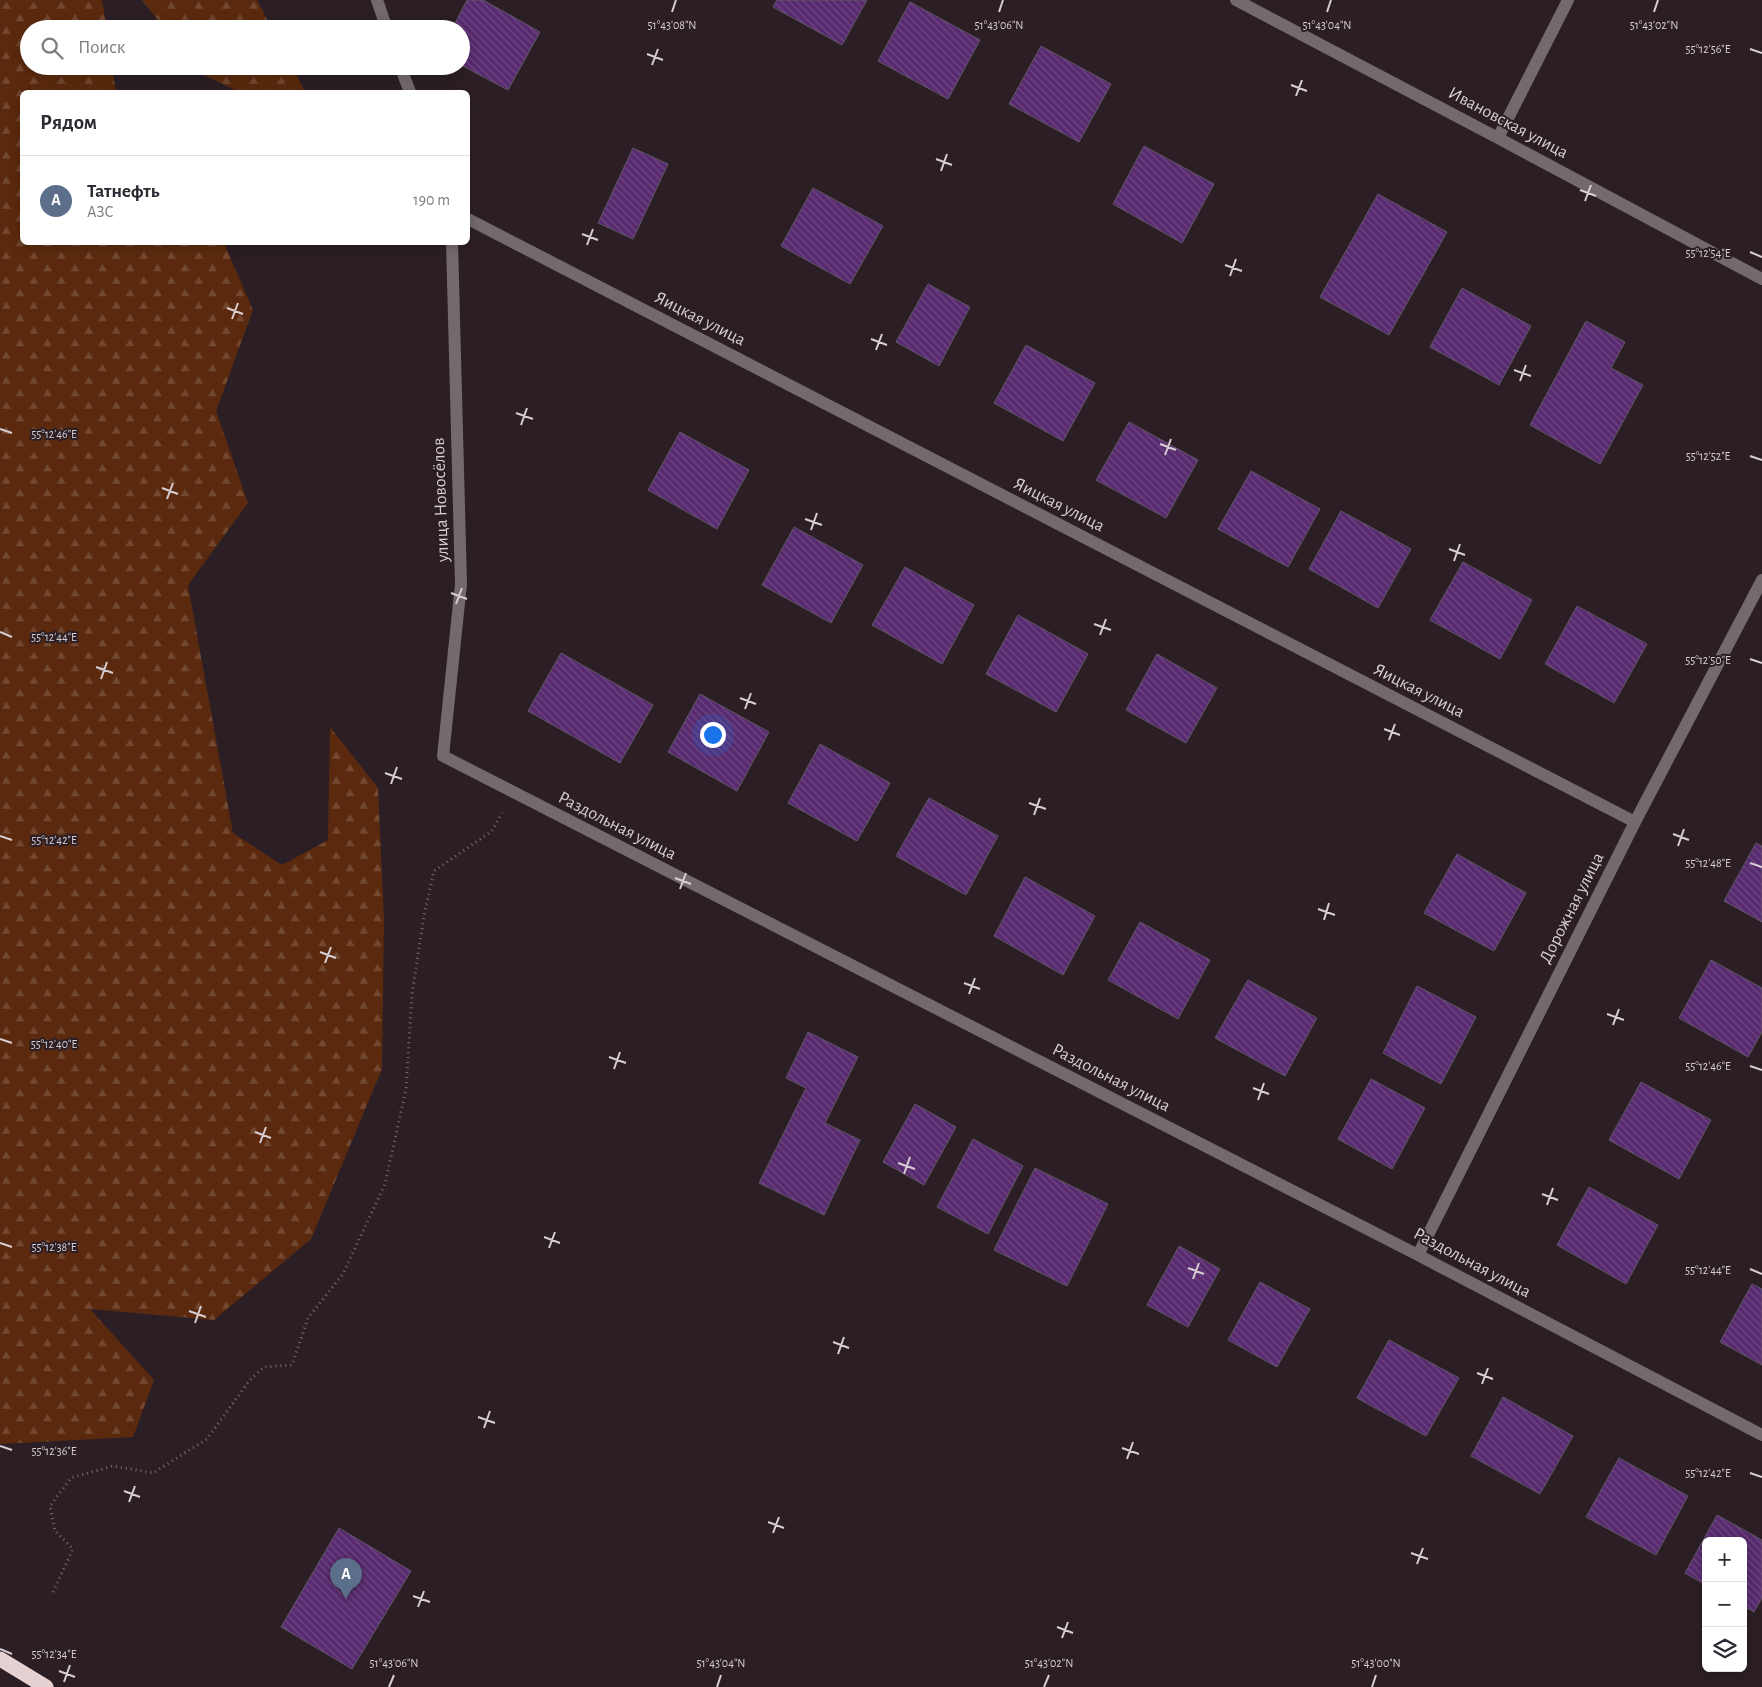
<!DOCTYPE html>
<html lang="ru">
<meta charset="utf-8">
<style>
:root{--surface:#fff;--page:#f2f2f3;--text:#2b2b33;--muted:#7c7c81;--line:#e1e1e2;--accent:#3e7474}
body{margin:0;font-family:"Alegreya Sans",sans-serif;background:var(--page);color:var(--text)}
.controls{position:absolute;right:15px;bottom:15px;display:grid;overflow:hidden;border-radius:8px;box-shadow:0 2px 12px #0003}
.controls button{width:45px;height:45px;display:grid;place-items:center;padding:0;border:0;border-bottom:1px solid var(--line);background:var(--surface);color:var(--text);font:25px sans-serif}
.you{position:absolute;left:712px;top:734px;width:18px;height:18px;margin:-12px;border:4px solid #fff;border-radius:50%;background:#1a73e8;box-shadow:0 0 0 8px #1a73e833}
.badge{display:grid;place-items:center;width:32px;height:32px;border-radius:50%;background:var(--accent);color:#fff;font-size:16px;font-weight:700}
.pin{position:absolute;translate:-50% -41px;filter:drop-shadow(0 1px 2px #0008)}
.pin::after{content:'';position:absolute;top:26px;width:18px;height:15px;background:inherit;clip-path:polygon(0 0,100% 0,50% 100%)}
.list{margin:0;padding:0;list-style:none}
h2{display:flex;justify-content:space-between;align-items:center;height:65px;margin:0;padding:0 20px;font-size:21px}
h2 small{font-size:16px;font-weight:400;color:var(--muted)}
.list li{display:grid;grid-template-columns:32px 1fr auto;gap:15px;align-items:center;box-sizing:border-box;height:90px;padding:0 20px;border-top:1px solid var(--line)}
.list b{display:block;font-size:19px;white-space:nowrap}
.list p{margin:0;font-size:16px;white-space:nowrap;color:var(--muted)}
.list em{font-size:16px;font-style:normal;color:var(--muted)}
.icon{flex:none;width:28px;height:28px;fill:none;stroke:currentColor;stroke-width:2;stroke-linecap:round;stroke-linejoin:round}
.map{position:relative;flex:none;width:1762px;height:1687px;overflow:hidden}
.search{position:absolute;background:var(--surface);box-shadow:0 2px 12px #0003;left:20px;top:20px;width:450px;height:55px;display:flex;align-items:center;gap:12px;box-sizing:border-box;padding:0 18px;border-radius:28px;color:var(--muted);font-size:19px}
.panel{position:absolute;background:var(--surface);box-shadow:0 2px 12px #0003;left:20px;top:90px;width:450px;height:155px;border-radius:8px}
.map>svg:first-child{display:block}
</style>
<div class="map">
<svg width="1762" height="1687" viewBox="0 0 1762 1687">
<defs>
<pattern id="forest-firs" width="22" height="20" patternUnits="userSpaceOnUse" patternTransform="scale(1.25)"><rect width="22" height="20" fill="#5b2a0e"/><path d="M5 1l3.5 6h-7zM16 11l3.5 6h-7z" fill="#724830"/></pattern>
<pattern id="building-back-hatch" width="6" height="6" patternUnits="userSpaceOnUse" patternTransform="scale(1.25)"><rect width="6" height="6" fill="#582a6f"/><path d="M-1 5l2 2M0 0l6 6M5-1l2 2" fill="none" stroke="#6f4883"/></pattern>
</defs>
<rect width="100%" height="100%" fill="#2b1f25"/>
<path fill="url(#forest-firs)" d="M0,0H102L107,29H29V66H112L116,92H22V242L224,243L253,310L216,411L248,503L188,585L233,833L282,865L328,840L330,727L378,788L384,920L382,1069L311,1239L214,1320L90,1309L154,1380L133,1437L0,1444Z
M142,0H257L272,29H165Z
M195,66H292L305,92H239L202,74Z"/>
<path fill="url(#building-back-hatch)" stroke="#5f5763" d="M467,0H483L540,32L508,90L461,65V29H452Z
M777,0H867L842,45L773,7Z
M910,2L980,40L948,99L878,61Z
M1041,46L1111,84L1079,142L1009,104Z
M1144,146L1214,184L1182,243L1113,204Z
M633,148L668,164L633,239L598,223Z
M813,188L883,226L850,284L781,246Z
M1378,194L1447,232L1389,335L1320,297Z
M928,284L970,307L939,366L896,342Z
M1462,288L1531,326L1499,385L1430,347Z
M1586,321L1625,342L1611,368L1643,385L1600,464L1530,425Z
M1026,345L1095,383L1063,441L994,403Z
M1129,422L1198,460L1166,518L1096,480Z
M680,432L749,470L717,529L648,490Z
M1251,471L1320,509L1288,567L1218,529Z
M1341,511L1411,549L1378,608L1309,569Z
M794,527L863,565L831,623L762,585Z
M1463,562L1532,600L1500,659L1430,620Z
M905,567L974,605L942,664L872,625Z
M1577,606L1647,644L1614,703L1545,664Z
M1018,615L1088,654L1056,712L986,674Z
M561,653L653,705L620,763L528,711Z
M1157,654L1217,688L1186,743L1126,710Z
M700,694L769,732L737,791L668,752Z
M820,744L890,783L857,841L788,803Z
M929,798L998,836L966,895L896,856Z
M1756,843L1762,846V922L1724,901Z
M1457,854L1526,893L1494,951L1424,913Z
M1025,877L1095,916L1063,975L994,936Z
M1140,922L1210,960L1178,1019L1108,980Z
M1711,960L1762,988V1032L1748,1057L1679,1018Z
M1248,980L1317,1018L1285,1076L1215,1038Z
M1417,986L1476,1017L1441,1084L1383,1053Z
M808,1032L858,1057L825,1123L860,1140L824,1215L759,1183L806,1088L786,1078Z
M1371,1079L1425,1108L1392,1169L1338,1139Z
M1641,1082L1711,1120L1679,1179L1609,1140Z
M915,1104L956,1127L924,1185L883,1162Z
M973,1139L1023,1166L988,1234L937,1207Z
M1035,1168L1108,1204L1067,1286L994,1250Z
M1589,1187L1658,1225L1626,1284L1557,1245Z
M1179,1246L1220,1269L1188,1327L1147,1305Z
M1260,1282L1310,1309L1277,1367L1228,1340Z
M1752,1284L1762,1289V1365L1720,1342Z
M1389,1340L1459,1378L1426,1436L1357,1398Z
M1503,1397L1573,1436L1540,1494L1471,1456Z
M1619,1458L1688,1496L1656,1555L1586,1517Z
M1717,1515L1762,1540V1598L1754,1612L1743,1606V1541H1706V1585L1685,1573Z
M339,1528L411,1571L352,1669L281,1627Z"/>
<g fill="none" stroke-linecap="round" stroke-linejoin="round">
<path stroke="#756b70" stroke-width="3" stroke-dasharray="1 4" stroke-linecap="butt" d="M53,1592L73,1549L55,1531L50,1506L71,1478L113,1466L153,1473L207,1439L249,1381L264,1367L292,1365L308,1318L343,1274L385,1184L406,1089L412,994L424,916L434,871L492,831L502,813"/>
<path stroke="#736b6b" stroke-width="12" d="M377,0L387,29
M1236,0L1498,138L1762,279
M400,66L410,92
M1498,138L1568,0
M468,219L1635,822
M452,242L461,584L443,756L1418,1255L1762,1435
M1418,1255L1635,822L1762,580"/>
<path stroke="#e5d1d2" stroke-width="15" d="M0,1659L46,1687"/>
</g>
<path fill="none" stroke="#d7ced3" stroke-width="2" d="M672,12L676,0M999,12L1003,0M1327,12L1331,0M1654,12L1658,0M1750,49L1762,53M647,54L663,60M652,65L658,49M1291,85L1307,91M1296,96L1302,80M936,159L952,165M941,171L947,154M1580,190L1596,196M1585,201L1591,185M582,234L598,240M587,245L593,229M1750,252L1762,257M1225,265L1242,271M1230,276L1236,259M227,308L243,314M232,319L238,303M871,339L887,345M876,350L882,334M1514,370L1531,376M1520,381L1526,365M516,413L533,419M521,425L527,408M0,429L12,433M1160,444L1176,450M1165,455L1171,439M1750,456L1762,460M162,488L178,494M167,499L173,483M805,519L822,525M811,530L817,513M1449,549L1465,555M1454,561L1460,544M451,593L467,599M456,604L462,588M1094,624L1111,630M0,632L12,637M1100,635L1106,619M1750,659L1762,663M96,667L113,673M101,679L107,662M740,698L756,704M745,709L751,693M1384,729L1400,735M1389,740L1395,724M385,773L402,779M391,784L397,767M1029,803L1046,809M1034,815L1040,798M1673,834L1689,840M0,836L12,840M1678,846L1684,829M1750,863L1762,867M675,878L691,884M680,889L686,873M1318,909L1335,915M1324,920L1329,903M320,952L336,958M325,963L331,947M964,983L980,989M969,994L975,978M1607,1014L1624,1020M1613,1025L1619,1009M0,1039L12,1043M609,1057L626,1063M1750,1066L1762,1070M614,1069L620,1052M1253,1088L1269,1094M1258,1100L1264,1083M255,1132L271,1138M260,1143L266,1127M898,1163L915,1169M904,1174L910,1157M1542,1194L1558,1200M1547,1205L1553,1188M544,1237L560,1243M0,1243L12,1247M549,1248L555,1232M1188,1268L1204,1274M1750,1269L1762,1274M1193,1279L1199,1263M189,1311L206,1317M195,1323L201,1306M833,1342L849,1348M838,1354L844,1337M1477,1373L1493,1379M1482,1384L1488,1368M478,1417L495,1423M484,1428L490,1411M0,1446L12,1450M1122,1448L1139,1454M1127,1459L1133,1442M1750,1473L1762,1477M124,1491L140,1497M129,1502L135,1486M768,1522L784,1528M773,1533L779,1517M1411,1553L1428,1559M1417,1564L1423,1548M413,1596L430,1602M418,1607L424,1591M1057,1627L1073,1633M1062,1638L1068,1622M0,1649L12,1654M59,1671L75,1677M64,1682L70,1665M389,1687L394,1675M717,1687L721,1675M1044,1687L1049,1675M1372,1687L1376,1675"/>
<g text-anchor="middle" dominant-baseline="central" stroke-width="4" stroke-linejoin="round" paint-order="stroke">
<g font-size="18" fill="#d7ced3" stroke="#2b1f25">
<text transform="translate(1508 123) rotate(28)">Ивановская улица</text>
<text transform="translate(700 319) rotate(27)">Яицкая улица</text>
<text transform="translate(441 500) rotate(-92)">улица Новосёлов</text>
<text transform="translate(1059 505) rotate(27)">Яицкая улица</text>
<text transform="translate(1419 691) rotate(27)">Яицкая улица</text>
<text transform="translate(617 826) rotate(27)">Раздольная улица</text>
<text transform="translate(1572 908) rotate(-63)">Дорожная улица</text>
<text transform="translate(1111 1078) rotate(27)">Раздольная улица</text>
<text transform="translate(1472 1263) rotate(28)">Раздольная улица</text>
</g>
</g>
<g font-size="12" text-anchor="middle" fill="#d7ced3" stroke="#2b1f25" stroke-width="4" stroke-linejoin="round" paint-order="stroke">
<text x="672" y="29">51°43'08"N</text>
<text x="999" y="29">51°43'06"N</text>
<text x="1327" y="29">51°43'04"N</text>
<text x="1654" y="29">51°43'02"N</text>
<text x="1708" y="53">55°12'56"E</text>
<text x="1708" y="257">55°12'54"E</text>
<text x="54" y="438">55°12'46"E</text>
<text x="1708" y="460">55°12'52"E</text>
<text x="54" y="641">55°12'44"E</text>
<text x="1708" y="664">55°12'50"E</text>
<text x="54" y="844">55°12'42"E</text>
<text x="1708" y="867">55°12'48"E</text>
<text x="54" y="1048">55°12'40"E</text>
<text x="1708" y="1070">55°12'46"E</text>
<text x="54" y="1251">55°12'38"E</text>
<text x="1708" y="1274">55°12'44"E</text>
<text x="54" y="1455">55°12'36"E</text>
<text x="1708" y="1477">55°12'42"E</text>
<text x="54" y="1658">55°12'34"E</text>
<text x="394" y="1667">51°43'06"N</text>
<text x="721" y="1667">51°43'04"N</text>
<text x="1049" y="1667">51°43'02"N</text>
<text x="1376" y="1667">51°43'00"N</text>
</g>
</svg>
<div class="controls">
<button>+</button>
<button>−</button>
<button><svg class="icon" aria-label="layers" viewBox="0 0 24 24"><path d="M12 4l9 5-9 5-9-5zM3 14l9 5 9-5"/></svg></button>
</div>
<div class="you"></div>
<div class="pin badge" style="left:346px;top:1599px;background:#5c6f8a">A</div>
<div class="search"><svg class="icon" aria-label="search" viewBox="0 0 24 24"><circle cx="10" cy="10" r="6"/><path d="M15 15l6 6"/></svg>Поиск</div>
<section class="panel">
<h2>Рядом<small></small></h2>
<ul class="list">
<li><span class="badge" style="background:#5c6f8a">A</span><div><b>Татнефть</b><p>АЗС</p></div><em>190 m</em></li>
</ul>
</section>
</div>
